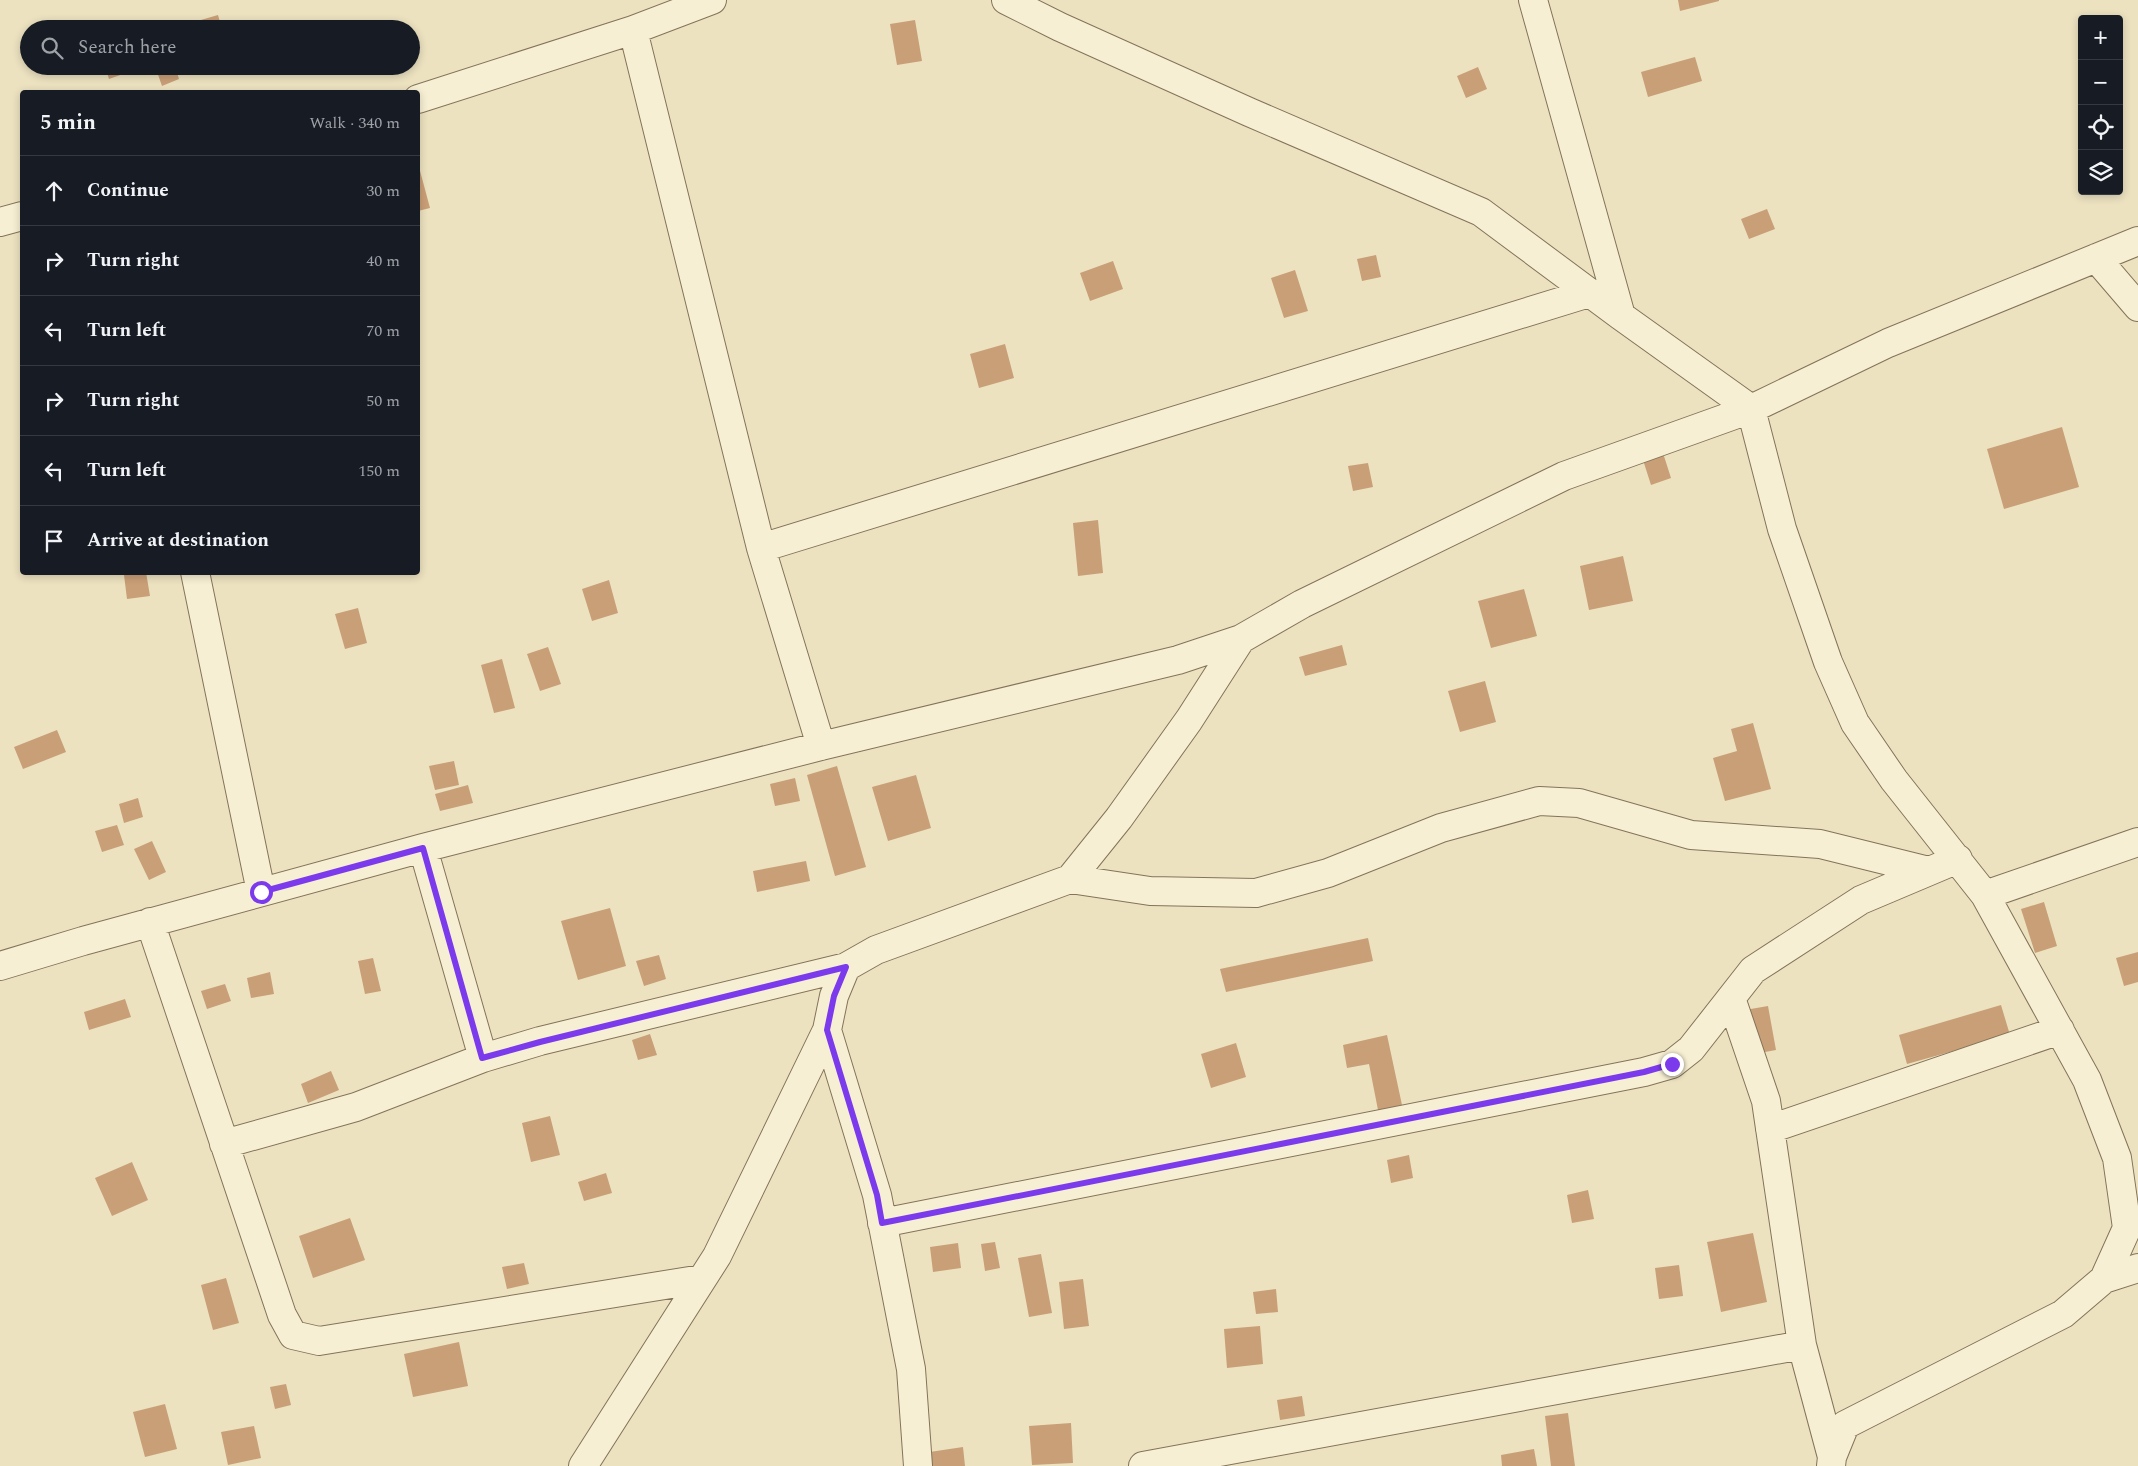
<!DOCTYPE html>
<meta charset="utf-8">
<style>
:root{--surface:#171b24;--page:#20242c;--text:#f1f3f6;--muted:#9ea1a6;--line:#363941}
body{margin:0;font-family:Spectral,serif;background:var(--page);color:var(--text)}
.controls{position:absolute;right:15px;top:15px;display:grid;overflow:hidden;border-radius:5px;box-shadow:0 2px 8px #0003}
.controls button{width:45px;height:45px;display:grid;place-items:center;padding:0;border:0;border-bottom:1px solid var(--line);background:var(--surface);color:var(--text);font:25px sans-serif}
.stop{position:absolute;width:15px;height:15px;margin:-11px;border:4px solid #7c3aed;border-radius:50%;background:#fff}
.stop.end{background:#7c3aed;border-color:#fff;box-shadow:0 1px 5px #0008}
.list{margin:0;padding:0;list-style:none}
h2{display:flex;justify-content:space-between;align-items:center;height:65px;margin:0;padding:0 20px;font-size:21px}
h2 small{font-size:16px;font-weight:400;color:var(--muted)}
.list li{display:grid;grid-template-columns:32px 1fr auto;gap:15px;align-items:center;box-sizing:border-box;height:70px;padding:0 20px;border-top:1px solid var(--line)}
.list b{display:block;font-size:19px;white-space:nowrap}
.list em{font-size:16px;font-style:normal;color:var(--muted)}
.icon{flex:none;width:28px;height:28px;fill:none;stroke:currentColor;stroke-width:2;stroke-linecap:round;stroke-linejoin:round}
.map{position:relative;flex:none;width:2138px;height:1466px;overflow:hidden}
.search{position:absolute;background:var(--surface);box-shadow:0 2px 8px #0003;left:20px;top:20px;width:400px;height:55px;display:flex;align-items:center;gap:12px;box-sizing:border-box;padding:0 18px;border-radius:28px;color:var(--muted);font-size:19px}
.panel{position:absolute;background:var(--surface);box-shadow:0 2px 8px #0003;left:20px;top:90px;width:400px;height:485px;border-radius:5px}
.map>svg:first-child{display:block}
</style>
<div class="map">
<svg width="2138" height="1466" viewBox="0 0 2138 1466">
<rect width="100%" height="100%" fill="#ece2c0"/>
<path fill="#c99f77" d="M1678,0H1719V1L1680,11Z
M218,15L222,29H196L194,22Z
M915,20L922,61L897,65L890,24Z
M1695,57L1702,81L1648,97L1641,72Z
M105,66H143V67L109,79Z
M155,66H175L179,79L162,86Z
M1478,67L1487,89L1466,98L1457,76Z
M419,167L430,208L418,211V168Z
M1767,209L1775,229L1749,239L1741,219Z
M1376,255L1381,277L1362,281L1357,259Z
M1113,261L1123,289L1090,301L1080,273Z
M1295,270L1308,311L1284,318L1271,278Z
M1005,344L1014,378L979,388L970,354Z
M2062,427L2079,487L2004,509L1987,449Z
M1663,453L1671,478L1651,485L1643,460Z
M1368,463L1373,487L1353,491L1348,466Z
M1098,520L1103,573L1078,576L1073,523Z
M1623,556L1633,601L1589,610L1580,566Z
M146,572L150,596L127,599L124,575Z
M609,580L618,613L592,621L582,589Z
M1524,589L1537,636L1491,648L1478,601Z
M358,608L367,643L345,649L335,614Z
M1342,645L1347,665L1305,676L1299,657Z
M548,647L561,684L540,691L527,654Z
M502,659L515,708L494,713L481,665Z
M1485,681L1496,722L1460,732L1448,691Z
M1753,723L1771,789L1725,801L1713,758L1737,751L1731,729Z
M57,730L66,752L23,769L14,747Z
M454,761L459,785L435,790L429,766Z
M837,766L866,867L835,876L807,775Z
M916,775L931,828L888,841L872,787Z
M795,778L800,801L775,806L770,784Z
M468,785L473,803L440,811L435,794Z
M138,798L143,817L124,823L119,804Z
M117,825L124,845L102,852L95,831Z
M152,841L166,872L149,880L134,849Z
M806,861L810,881L757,892L753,871Z
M2044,902L2057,946L2035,953L2021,909Z
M610,908L626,966L578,980L561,921Z
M1368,938L1373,961L1226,992L1220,969Z
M2138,952V982L2124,986L2116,958Z
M659,955L666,979L644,986L636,961Z
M373,958L381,991L365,994L358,961Z
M270,972L274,994L251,998L247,978Z
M225,984L231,1001L207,1009L201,991Z
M125,999L131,1017L89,1030L84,1012Z
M2001,1005L2010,1035L1907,1064L1899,1035Z
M1768,1006L1776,1050L1754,1054L1745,1010Z
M650,1034L657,1055L638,1060L632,1040Z
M1387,1035L1402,1105L1378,1110L1369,1064L1347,1068L1343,1045Z
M1236,1043L1246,1077L1211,1088L1201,1054Z
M331,1071L339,1090L308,1103L301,1084Z
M550,1116L560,1155L531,1162L522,1123Z
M1409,1155L1413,1178L1391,1183L1387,1160Z
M132,1162L148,1200L112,1216L95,1178Z
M606,1173L612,1193L584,1201L578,1182Z
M1588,1190L1594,1219L1572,1223L1567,1195Z
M350,1218L365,1260L313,1278L299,1236Z
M1753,1233L1767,1302L1721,1312L1707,1242Z
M995,1242L1000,1268L985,1271L981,1244Z
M958,1243L961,1268L933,1272L930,1247Z
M1041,1254L1052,1313L1029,1317L1018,1258Z
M524,1263L529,1284L507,1289L502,1267Z
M1679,1265L1683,1296L1659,1299L1655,1268Z
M226,1278L239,1323L213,1330L201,1285Z
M1083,1279L1089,1326L1064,1329L1059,1282Z
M1276,1289L1278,1312L1256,1314L1253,1292Z
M1260,1326L1263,1364L1227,1368L1224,1329Z
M459,1342L468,1386L413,1397L404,1354Z
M286,1384L291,1405L275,1409L270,1387Z
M1302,1396L1305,1416L1280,1420L1277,1400Z
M165,1404L177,1449L145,1457L133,1412Z
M1568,1413L1575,1466H1551L1545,1416Z
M1071,1423L1073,1463L1032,1465L1029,1426Z
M254,1426L261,1458L228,1465L221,1432Z
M963,1447L965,1466H925L923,1453Z
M1534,1449L1537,1466H1502L1501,1455Z"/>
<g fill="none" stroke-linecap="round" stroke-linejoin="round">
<g stroke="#847359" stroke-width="30">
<path id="minor" d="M1006,0L1060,27L1249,112L1481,212L1621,316L1751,409L1782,529L1828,662L1855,723L1894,780L1985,895L2087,1080L2117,1158L2127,1228L2104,1279
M1533,0L1621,316
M633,30L761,548L821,746
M418,99L633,30L712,0
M0,222L22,216
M2096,258L2138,307
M761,548L1589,293
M195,572L261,892
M423,848L483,1058
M1070,879L1150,891L1256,893L1328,873L1441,828L1539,801L1579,803L1691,835L1820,844L1929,871
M1985,895L2138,842
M150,922L282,1315L293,1335L319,1341L702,1279
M0,966L83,941L423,848L821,746L1178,660L1241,639L1302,604L1564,476L1751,409L1888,343L2138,241
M1731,998L1766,1101L1802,1345L1832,1457L1831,1466
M827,1030L877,1195L911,1369L918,1466
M1770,1129L2060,1030
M224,1144L356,1107L483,1058L540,1041L846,967
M882,1223L1644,1072L1672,1064L1691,1049L1753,970L1861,900L1958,859
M1832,1457L1845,1425L2063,1314L2104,1279L2138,1268
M583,1466L717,1256L827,1030L834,996L846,967L876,950L1070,879L1119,818L1189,720L1241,639
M1143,1466L1802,1345"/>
</g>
<use href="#minor" stroke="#f7efd3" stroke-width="28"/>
</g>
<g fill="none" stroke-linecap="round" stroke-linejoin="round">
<path stroke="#7c3aed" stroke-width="6" d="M261,892L423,848L482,1058L540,1042L846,967L834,996L827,1030L877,1195L882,1223L1644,1072L1672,1064"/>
</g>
</svg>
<div class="controls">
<button>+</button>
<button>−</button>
<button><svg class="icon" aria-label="locate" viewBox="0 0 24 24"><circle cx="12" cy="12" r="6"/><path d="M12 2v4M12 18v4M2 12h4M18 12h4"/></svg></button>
<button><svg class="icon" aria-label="layers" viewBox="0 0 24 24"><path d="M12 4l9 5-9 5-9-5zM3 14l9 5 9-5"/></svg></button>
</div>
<div class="stop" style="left:261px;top:892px"></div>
<div class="stop end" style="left:1672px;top:1064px"></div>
<div class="search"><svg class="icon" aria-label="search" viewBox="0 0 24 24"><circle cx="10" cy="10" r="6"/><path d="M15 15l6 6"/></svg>Search here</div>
<section class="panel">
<h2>5 min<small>Walk · 340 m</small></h2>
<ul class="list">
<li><svg class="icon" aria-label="ahead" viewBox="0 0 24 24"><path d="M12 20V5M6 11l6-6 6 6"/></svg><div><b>Continue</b></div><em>30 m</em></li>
<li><svg class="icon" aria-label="right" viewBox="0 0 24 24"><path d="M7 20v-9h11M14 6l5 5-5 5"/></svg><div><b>Turn right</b></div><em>40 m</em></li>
<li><svg class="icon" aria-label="left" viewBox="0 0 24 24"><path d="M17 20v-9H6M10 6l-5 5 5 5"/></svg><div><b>Turn left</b></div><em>70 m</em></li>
<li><svg class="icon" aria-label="right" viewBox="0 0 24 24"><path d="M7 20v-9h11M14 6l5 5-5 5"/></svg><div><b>Turn right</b></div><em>50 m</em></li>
<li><svg class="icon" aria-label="left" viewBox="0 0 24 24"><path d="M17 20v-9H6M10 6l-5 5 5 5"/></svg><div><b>Turn left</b></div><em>150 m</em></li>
<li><svg class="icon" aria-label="arrive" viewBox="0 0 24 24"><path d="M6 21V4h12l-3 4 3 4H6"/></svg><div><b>Arrive at destination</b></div></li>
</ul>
</section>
</div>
